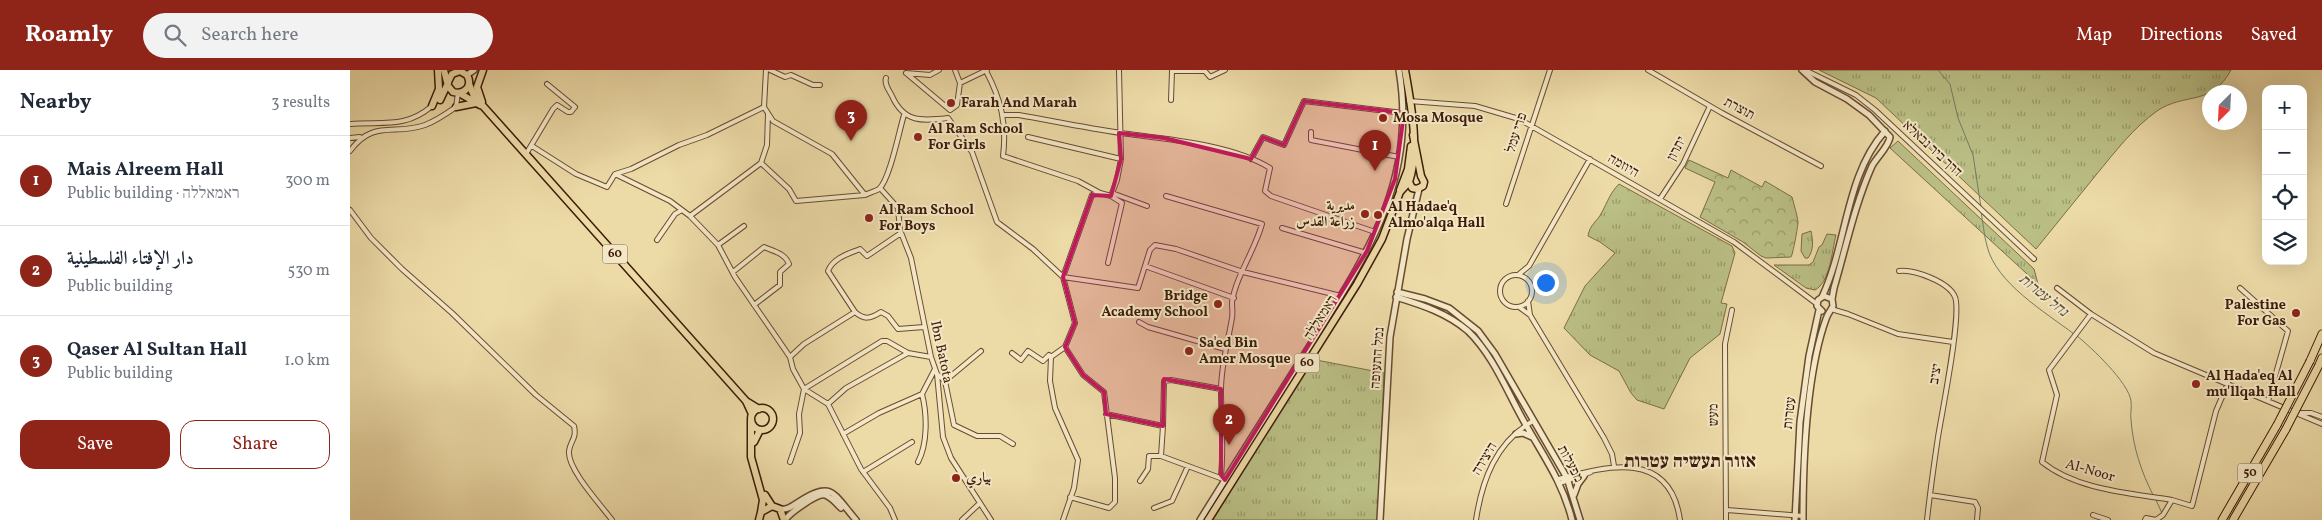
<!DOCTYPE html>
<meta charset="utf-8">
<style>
:root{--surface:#fff;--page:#f2f2f3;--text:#1f2937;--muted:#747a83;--line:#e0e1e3;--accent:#8f2418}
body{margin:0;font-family:Vollkorn,Amiri,"Frank Ruhl Libre",serif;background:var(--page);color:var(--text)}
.controls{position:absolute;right:15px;top:15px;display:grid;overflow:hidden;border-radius:10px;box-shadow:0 5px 20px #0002}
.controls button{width:45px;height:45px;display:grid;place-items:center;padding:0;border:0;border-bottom:1px solid var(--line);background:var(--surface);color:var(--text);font:25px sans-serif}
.compass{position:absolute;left:1852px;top:15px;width:45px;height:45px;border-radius:50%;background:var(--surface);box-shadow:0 5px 20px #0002;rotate:204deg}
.you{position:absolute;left:1195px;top:212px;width:18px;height:18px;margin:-12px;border:4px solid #fff;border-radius:50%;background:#1a73e8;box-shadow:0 0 0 8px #1a73e833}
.badge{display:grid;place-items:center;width:32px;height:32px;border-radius:50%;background:var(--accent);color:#fff;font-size:16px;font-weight:700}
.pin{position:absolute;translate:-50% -41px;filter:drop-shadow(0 1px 2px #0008)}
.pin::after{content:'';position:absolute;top:26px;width:18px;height:15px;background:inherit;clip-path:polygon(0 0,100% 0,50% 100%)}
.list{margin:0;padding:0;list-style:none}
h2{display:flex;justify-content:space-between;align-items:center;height:65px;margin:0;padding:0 20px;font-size:21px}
h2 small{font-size:16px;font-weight:400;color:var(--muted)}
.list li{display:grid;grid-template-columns:32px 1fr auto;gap:15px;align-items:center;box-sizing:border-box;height:90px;padding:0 20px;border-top:1px solid var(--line)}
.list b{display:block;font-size:19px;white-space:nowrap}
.list p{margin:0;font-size:16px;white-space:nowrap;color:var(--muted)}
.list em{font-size:16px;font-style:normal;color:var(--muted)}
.actions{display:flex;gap:10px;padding:15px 20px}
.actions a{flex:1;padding:11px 0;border:1px solid var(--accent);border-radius:15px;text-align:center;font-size:18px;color:var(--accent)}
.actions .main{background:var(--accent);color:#fff}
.icon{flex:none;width:28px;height:28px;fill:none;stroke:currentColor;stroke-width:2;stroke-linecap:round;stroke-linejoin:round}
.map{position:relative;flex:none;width:1972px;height:450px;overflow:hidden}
header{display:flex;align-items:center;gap:30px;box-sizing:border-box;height:70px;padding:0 25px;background:var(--accent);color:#fff}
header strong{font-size:24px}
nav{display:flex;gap:28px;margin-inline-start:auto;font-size:18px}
.search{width:350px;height:45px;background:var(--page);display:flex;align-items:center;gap:12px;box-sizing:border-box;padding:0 18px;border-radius:28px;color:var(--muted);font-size:19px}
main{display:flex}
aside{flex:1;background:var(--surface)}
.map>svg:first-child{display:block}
</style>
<header>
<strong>Roamly</strong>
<div class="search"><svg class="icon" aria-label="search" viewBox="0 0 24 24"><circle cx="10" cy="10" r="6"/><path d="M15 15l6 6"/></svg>Search here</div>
<nav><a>Map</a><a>Directions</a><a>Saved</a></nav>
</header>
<main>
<aside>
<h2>Nearby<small>3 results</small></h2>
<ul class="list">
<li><span class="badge">1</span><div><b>Mais Alreem Hall</b><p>Public building · ראמאללה</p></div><em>300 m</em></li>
<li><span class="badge">2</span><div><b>دار الإفتاء الفلسطينية</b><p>Public building</p></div><em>530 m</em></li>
<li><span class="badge">3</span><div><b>Qaser Al Sultan Hall</b><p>Public building</p></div><em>1.0 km</em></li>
</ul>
<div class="actions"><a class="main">Save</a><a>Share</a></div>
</aside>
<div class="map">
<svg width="1972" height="450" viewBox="0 0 1972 450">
<defs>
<pattern id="grass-tufts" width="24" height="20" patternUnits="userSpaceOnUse" patternTransform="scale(1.25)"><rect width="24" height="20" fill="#babf85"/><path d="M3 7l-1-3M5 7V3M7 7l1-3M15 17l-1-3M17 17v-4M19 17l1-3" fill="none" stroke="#989a6b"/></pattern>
<pattern id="park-crowns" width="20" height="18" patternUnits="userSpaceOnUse" patternTransform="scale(1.25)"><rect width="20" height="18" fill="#babf85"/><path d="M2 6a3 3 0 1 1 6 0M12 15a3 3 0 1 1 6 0" fill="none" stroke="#989a6b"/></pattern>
</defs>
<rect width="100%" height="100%" fill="#ecdaa7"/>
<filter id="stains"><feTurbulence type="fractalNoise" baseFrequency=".004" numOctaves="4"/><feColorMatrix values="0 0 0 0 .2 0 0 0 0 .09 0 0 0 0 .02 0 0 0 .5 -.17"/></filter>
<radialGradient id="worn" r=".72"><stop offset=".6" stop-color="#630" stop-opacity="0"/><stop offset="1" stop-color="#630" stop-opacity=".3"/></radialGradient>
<path fill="url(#grass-tufts)" stroke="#7c6d46" d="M1469,0H1881C1861,37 1835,22 1807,41C1783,58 1765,82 1746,105C1726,130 1706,154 1686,179L1526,28Z
M1548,71L1684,199L1688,214L1540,78Z
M1269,114L1382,176L1385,183L1371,233L1377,234L1370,264L1340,288L1314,339L1287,330L1281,323L1269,301L1240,285L1214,258L1235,216L1265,183L1250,172L1238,166C1240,154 1247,152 1252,142C1258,131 1260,123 1269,114Z
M1461,161C1463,171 1464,180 1458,188H1455L1451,181L1452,164Z
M1477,164L1486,165C1482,181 1480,212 1465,220L1456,218L1424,195H1459L1463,192L1469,177L1472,175Z
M961,289L1034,303L1028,450H863Z"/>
<path fill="url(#park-crowns)" stroke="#7c6d46" d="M1339,90L1378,108L1381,100L1412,117L1415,111L1442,127C1444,135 1447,144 1448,152C1448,156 1443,184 1441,187L1416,188L1411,186L1393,172L1350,147L1365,112L1335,98Z"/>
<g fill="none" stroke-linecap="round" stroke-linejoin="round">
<path stroke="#747b67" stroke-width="1" d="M1588,0L1600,14L1608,48L1623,85L1631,137
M1631,141C1633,153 1634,165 1637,176C1646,213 1695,242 1724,264
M1727,266C1741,277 1779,313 1781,331C1782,337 1780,344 1781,350C1783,377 1791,401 1803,425
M1805,428L1812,443"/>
<g stroke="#694b30" stroke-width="6">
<path id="minor" d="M416,0L414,37L423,51L482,84L515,125C519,123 526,121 529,119C540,109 549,61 554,45
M420,0L435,7L441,5L463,15H470
M605,0L610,13
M854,0L860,7L875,0
M1298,0L1372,43L1471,96
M1455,0L1506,25L1525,40L1684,189
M636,1C651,29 657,54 653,86L728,111L750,123
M556,3L600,40L607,35L610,13L637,0
M556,3L580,5L589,0
M536,8C534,14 539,20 542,26C554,53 572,51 598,48L622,82L647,152L683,179L713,207L788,218L800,180L805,175L826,179L893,202L991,226
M821,30L822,1H854
M1059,31L1125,36L1169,49L1384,172L1467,234
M418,44L417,75L411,93L439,119L446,131L515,125
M653,45H669C703,51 737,58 771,63C816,69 881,74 920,98L915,121L921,126L1025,162
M0,54C32,51 55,59 82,36
M961,62V70L1049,87
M678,67L771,89
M0,68L10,67
M182,76L226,104L257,117L265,104L320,131L340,146L368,175L385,207L440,287L443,299L454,319L478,334L511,399L540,438L545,450
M0,81C23,49 44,66 75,55C86,51 96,44 106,37L108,23
M176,84L203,39L207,35L218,42H221L225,37L197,14
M901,89L913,67L934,75L954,31L1053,43
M265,104L281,99L329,75L357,65L414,37
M530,118L548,138L550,160L561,188L581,287L587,304L593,367L601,388L641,450
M762,123L797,136
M816,126L912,154C905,180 886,206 882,232C882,238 883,243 882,248C878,272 871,295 871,320C871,348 874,376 871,405L875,410
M1310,129L1333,94L1360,36
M1156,134L1200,0
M0,140L21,168L52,199L102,243L186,325L224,356C227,369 220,371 219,381C217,399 251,435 262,450
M340,146L411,93
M932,158L1016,183
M307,170L325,144L332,140
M368,175L394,156
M758,193L772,133L761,126
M795,196L884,228
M1549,201C1564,199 1599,212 1605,227C1612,244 1592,342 1588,367C1584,394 1580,422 1577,450
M383,202L414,177C423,181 435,183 439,194L430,202V215L404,235
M1150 221a16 16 0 1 1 32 0a16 16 0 1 1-32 0Z
M1168,205L1179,196L1240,89
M1707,218L1741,244L1804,283L1972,354
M1890,218L1938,261L1918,331
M1178,231L1180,245
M1169,237L1180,245L1254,368L1262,384L1264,396
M1481,239L1498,244L1548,264L1603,272
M505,242L478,201C483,188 498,184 510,179L517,186L520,184L551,163
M1741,244L1699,300L1707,325L1692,392C1727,420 1779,423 1822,430L1813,445L1806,450L1796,448L1795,450
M789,252L798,257L875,279
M715,277L733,305L754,322L765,408V432L759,438L720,427
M662,283L671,290L678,281L693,291L699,285L701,287
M440,287L454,274L505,242C514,250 520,249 531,242L538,246L548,259L574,257
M587,304L595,311L604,355L627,366H650L663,374
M595,311L631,281
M478,334L496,318L558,283
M1949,343H1961L1972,347
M756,344L813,356L811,386L873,409
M813,356L814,311L821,310L871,319
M493,364L529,343L572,324L585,299
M440,392L450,363L449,344L454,319L532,271H537L558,283L581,287
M568,392C578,373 577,344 572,324
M513,402L562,372
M1208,409C1257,396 1320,379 1330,450
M790,411L798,399L799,386H811
M1210,413L1241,402
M1580,425L1625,432L1628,438L1627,450
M1822,430L1842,436L1866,341L1878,313
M804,438L822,431L838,396
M1377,440L1453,446
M1743,445L1758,450
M612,450L630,433
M713,450L724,418L728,390L705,338L700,311L701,287L715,277L725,253L713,207L742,125L750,123L761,126L767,110L771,89L769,0
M1126,450C1132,410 1146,372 1183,351
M1376,450L1375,274L1382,240"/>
</g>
<g stroke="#694b30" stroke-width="8">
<path id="tertiary" d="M1452,0L1465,12L1497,29L1519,45L1540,67C1539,76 1527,87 1522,96C1505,134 1496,177 1484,218L1482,229L1483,236C1481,240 1478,243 1476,249C1456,305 1453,390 1453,450
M117,5L124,0
M1047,222L1075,229L1099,238L1128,261L1145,284L1217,408L1230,450
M1046,227C1072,235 1097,243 1118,261C1144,286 1158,324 1176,355C1194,387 1213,413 1222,450
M1472,227C1497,175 1495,106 1535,61
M1472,241L1467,236L1468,230L1474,226L1482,229
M1166,364L1173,363L1182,367
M1224,425L1228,414L1234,406
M430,439C437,440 441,437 447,433C482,410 482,422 506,450
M435,450C440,443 467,423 475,425C481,427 487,434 491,438
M850,450C886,392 923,334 959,277C1015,187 1068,112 1049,0
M1030,450L1040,267L1057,169L1069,119
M1445,450L1450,352L1459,286L1469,240"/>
</g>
<g stroke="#3d1b08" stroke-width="9">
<path id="trunk" d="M94,0L98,16L103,22C115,25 123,16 117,5L110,1L102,4L98,12
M1055,0C1061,34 1070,80 1059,112L1062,118L1067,119L1073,116L1074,112L1071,106L1063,65
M119,14L124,26L396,331
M109,23L130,35
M90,30L98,13
M132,32L127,17L133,0
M82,36L89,19L88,0
M106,37L126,33
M1050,120L1058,99L1061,76
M401 349a11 11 0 1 1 22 0a11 11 0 1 1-22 0Z
M402,344L396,331L409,339
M401,351V387L413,430L411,442
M404,372L410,360
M415,425L422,436
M409,450L411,442L422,436L430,439L434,450
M858,450L1007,214L1032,169L1050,122L1059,112"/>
</g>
<g stroke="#3d1b08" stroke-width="9">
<path id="motorway" d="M1960,291L1972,264
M1969,295L1972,288
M1872,450L1927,355
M1883,450L1936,359"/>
</g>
<use href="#minor" stroke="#f3e7c6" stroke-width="4"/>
<use href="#tertiary" stroke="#f3e7c6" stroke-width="5"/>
<use href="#trunk" stroke="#ecdaa7" stroke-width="6"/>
<use href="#motorway" stroke="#ecdaa7" stroke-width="7"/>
<g stroke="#3d1b08" stroke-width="9" stroke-linecap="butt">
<path id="motorway-bridge" d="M1927,355L1960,291
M1936,359L1969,295"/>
</g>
<use href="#motorway-bridge" stroke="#ecdaa7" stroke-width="7"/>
</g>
<path fill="#c2185b" fill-opacity="0.2" stroke="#c2185b" stroke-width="4" stroke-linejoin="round" d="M954,31L1054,43L1045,109L1017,181L875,410L871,405V319L814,309L813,356L756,344L754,322L733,305L715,277L725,253L713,207L742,125L761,126L771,89L769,63L814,68L901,89L913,67L934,75Z"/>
<g fill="#8f2418" stroke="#f3e7c6" stroke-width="2">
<circle cx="601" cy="33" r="5"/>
<circle cx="1033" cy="48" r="5"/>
<circle cx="568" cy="67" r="5"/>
<circle cx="1015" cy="144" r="5"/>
<circle cx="1028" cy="145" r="5"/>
<circle cx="519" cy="148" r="5"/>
<circle cx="868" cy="234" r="5"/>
<circle cx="1946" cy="243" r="5"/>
<circle cx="839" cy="281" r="5"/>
<circle cx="1846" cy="314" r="5"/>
<circle cx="606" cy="408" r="5"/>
</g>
<g text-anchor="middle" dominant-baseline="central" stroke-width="4" stroke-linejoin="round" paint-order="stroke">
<g fill="#f3e7c6" stroke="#745841" stroke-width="1">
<rect x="252.5" y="174.5" width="25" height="19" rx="4"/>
<rect x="944.5" y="283.5" width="25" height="19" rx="4"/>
<rect x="1887.5" y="393.5" width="25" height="19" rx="4"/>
</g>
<g font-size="12" font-weight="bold" fill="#3d1b08">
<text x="265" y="184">60</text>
<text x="957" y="293">60</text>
<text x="1900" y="403">50</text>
</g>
<g font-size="14" font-weight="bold" fill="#3d1b08" stroke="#f3e7c6" text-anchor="start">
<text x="611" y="33">Farah And Marah</text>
<text x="1043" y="48">Mosa Mosque</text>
<text x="578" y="59">Al Ram School<tspan x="578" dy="16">For Girls</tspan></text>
<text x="1005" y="136" text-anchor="end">مديرية<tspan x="1005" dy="16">زراعة القدس</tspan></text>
<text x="1038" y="137">Al Hadae'q<tspan x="1038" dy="16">Almo'alqa Hall</tspan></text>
<text x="529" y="140">Al Ram School<tspan x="529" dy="16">For Boys</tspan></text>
<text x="858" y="226" text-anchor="end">Bridge<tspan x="858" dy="16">Academy School</tspan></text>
<text x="1936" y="235" text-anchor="end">Palestine<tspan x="1936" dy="16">For Gas</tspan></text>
<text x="849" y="273">Sa'ed Bin<tspan x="849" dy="16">Amer Mosque</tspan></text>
<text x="1856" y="306">Al Hada'eq Al<tspan x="1856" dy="16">mu'llqah Hall</tspan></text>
<text x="616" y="408">بياري</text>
</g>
<g font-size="14" fill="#3d1b08" stroke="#f3e7c6">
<text transform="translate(1389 39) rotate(28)">תוצרת</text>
<text transform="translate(1167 63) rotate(-72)">פרי עמל</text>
<text transform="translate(1327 79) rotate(-62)">יתרון</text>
<text transform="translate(1582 79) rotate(43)">דרך ביר נבאלא</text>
<text transform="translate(1273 96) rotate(30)">היוזמה</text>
<text transform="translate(971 248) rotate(-58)">ראמאללה</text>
<text transform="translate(591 282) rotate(78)">Ibn Batota</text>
<text transform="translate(1028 288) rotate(-86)">נמל התעופה</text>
<text transform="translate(1586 304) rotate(-81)">יציב</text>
<text transform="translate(1440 343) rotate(-84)">עטרות</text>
<text transform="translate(1364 345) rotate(-91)">מעש</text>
<text transform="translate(1135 389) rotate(-59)">היצירה</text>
<text transform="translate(1220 394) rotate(62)">מפעלות</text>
<text transform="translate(1740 401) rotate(16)">Al-Noor</text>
</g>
<g font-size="15" font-style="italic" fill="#594b37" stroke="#f3e7c6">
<text transform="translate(1693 226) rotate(39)">נחל עטרות</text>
</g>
<g font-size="19" font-weight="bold" fill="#3d1b08" stroke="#f3e7c6">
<text x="1340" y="392">אזור תעשיה עטרות</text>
</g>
</g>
<rect width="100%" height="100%" filter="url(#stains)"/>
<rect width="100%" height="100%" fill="url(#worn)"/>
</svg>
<div class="controls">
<button>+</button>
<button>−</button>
<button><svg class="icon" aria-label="locate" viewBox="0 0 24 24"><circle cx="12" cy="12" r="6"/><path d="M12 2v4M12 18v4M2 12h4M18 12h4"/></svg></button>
<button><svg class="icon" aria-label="layers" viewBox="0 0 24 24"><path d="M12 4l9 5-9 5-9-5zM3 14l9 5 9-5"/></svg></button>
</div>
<svg class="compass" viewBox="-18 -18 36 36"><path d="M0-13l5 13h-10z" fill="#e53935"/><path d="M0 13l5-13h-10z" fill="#747a83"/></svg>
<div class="you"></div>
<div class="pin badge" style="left:1025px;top:101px">1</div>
<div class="pin badge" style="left:879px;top:375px">2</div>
<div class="pin badge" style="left:501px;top:71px">3</div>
</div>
</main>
